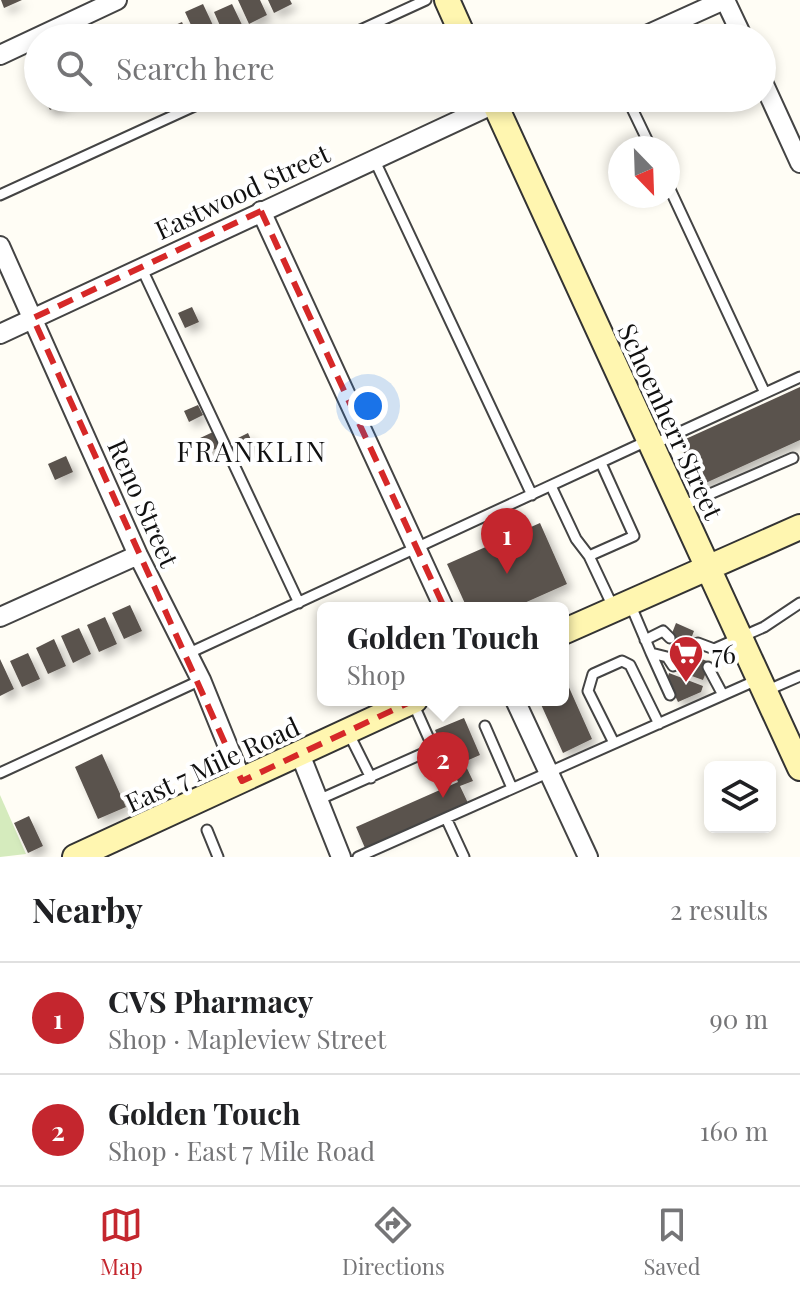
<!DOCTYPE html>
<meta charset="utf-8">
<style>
:root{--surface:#fff;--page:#f6f6f6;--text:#202124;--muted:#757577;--line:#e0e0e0;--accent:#c4262e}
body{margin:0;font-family:"Playfair Display",serif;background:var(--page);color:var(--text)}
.controls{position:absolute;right:24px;bottom:24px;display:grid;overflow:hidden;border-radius:12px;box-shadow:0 4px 12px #0003}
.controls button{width:72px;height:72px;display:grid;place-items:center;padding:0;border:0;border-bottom:2px solid var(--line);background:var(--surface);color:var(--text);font:40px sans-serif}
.compass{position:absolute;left:608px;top:136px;width:72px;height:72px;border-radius:50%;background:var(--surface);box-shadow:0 4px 12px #0003;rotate:157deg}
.you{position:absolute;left:368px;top:406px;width:28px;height:28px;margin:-20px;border:6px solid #fff;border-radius:50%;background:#1a73e8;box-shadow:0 0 0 12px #1a73e833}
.badge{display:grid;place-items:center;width:52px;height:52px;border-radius:50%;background:var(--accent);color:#fff;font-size:26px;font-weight:700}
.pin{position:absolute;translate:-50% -66px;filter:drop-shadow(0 2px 4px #0008)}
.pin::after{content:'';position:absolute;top:42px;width:28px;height:24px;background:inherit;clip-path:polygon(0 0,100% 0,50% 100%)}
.popup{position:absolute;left:317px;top:602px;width:252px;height:104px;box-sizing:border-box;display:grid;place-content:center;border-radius:12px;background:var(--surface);filter:drop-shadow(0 2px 6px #0005);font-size:26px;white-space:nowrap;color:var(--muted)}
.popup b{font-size:30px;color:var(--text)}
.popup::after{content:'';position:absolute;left:50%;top:100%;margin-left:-16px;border:16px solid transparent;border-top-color:var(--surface)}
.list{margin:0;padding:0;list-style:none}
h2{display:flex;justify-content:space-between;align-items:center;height:104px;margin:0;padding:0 32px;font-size:34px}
h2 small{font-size:26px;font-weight:400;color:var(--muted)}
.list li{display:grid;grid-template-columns:52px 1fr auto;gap:24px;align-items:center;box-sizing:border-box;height:112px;padding:0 32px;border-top:2px solid var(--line)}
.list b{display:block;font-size:30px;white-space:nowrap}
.list p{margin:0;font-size:26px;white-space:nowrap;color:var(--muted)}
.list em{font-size:26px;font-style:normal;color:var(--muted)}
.icon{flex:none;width:44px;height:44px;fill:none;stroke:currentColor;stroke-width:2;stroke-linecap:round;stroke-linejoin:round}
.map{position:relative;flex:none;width:800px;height:857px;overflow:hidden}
.search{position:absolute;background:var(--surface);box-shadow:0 4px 12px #0003;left:24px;right:24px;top:24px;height:88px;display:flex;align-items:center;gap:20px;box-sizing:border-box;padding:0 28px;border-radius:44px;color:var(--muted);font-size:30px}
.sheet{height:328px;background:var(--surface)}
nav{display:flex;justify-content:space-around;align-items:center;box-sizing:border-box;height:112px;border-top:2px solid var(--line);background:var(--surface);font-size:22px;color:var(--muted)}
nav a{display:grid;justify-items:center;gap:4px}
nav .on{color:var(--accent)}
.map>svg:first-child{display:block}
</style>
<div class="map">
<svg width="800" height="857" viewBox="0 0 800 857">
<defs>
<filter id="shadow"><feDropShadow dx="5.5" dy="5.5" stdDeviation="4" flood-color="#0004"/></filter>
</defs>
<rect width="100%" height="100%" fill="#fffdf5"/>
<path fill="#d5ebbd" d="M0,795L26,854L0,857Z"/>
<path fill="#5a524d" filter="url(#shadow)" d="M1,0H22L4,8Z
M238,0H260L267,15L249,24Z
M268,0H290L292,4L274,13Z
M203,4L218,36L214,38H197L185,12Z
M232,4L244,29L225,37L214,12Z
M182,22L189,38H167L164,30Z
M44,98H67L68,101L50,110Z
M192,307L199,322L185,328L178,313Z
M800,387V440L699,486L679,442Z
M198,405L203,415L189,422L184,411Z
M213,432L220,447L205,454L198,439Z
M248,433L253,444L239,451L234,440Z
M66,456L73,472L55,480L48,464Z
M540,523L567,584L513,608H467L447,564Z
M130,605L142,631L124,639L112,613Z
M105,617L117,644L99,652L87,625Z
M676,623L694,631L687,649L669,641Z
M79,628L91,654L73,663L61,636Z
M54,639L66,666L48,674L36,648Z
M679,651L710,662L703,680L672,669Z
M28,653L40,679L22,687L10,661Z
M0,659L14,689L0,696Z
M669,673L703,686L701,692L678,702L667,679Z
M563,674L592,739L563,753L539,700H563Z
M464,718L480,755L464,762L473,781L460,786L468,803L365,848L356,827L458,782L435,730Z
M102,754L126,807L98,819L75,767Z
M29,816L43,846L28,853L14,823Z"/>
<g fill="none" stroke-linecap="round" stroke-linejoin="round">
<g stroke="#444" stroke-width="13">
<path id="lane" d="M343,38L426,0
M627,98L651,148
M374,159L532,495
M668,185L765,393
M0,195L212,98
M141,267L299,603
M654,444L800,377
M601,463L634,536L589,556L614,609
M551,486L576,539L589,556
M680,507L793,458
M631,606L651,653L667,657L673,666
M645,640L663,631L670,638
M689,645L698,643L714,649L764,627L800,603
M651,653L670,695
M187,654L649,440
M708,667L723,695
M768,690L800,676
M413,703L446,777
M485,726L512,788
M348,732L371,778
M614,743L588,691L593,674L622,661L630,665L659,724
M0,773L201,680
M318,800L433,749
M446,818L464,857
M207,830L218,857
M358,857L757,680"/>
</g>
<g stroke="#444" stroke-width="22">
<path id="street" d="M725,0L743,38
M640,38L724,0
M0,55L117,0
M762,80L800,163
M261,211L444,608
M0,246L138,555L201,680L242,781
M0,334L507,98
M0,617L138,555
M515,700L588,857
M300,754L341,857"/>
</g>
<g stroke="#333" stroke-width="28">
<path id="secondary" d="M447,0L464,38
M492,98L800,768
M563,632L800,527
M75,857L415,700"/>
</g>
<use href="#lane" stroke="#fff" stroke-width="9"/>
<use href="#street" stroke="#fff" stroke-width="18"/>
<use href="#secondary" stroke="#fff6b0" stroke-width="24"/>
</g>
<path fill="none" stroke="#d62828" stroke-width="6" stroke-dasharray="16 10" stroke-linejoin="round" d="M261,211L474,672L242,781L33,318Z"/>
<defs>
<g id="supermarket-pin" transform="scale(1.8)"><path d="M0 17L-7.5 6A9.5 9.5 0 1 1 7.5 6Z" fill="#c4262e" stroke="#fff"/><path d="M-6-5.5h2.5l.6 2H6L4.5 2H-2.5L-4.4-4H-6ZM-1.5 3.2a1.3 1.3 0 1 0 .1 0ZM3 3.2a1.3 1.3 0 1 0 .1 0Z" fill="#fff"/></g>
</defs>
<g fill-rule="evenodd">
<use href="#supermarket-pin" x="686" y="653"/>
</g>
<g text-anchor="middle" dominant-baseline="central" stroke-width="8" stroke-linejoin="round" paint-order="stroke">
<g font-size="26" fill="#111" stroke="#fff">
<text transform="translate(242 191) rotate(-25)">Eastwood Street</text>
<text transform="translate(671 421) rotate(65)">Schoenherr Street</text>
<text transform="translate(144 503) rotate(66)">Reno Street</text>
<text transform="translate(212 764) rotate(-25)">East 7 Mile Road</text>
</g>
<g font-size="26" fill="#111" stroke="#fff" text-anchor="start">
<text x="712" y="653">76</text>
</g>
<g font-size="28" letter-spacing="2" fill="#111" stroke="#fff">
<text x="252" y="450">FRANKLIN</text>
</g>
</g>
</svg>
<div class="controls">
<button><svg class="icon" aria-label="layers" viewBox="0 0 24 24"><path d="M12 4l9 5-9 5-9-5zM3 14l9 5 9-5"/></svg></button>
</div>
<svg class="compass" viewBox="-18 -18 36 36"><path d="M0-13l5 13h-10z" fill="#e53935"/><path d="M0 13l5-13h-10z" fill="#757577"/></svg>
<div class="you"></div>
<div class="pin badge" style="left:507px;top:574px">1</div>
<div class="pin badge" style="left:443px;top:798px">2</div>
<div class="popup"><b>Golden Touch</b>Shop</div>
<div class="search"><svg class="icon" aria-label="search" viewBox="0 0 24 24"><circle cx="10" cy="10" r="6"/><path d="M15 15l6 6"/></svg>Search here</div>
</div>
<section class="sheet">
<h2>Nearby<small>2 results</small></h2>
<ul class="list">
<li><span class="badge">1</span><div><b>CVS Pharmacy</b><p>Shop · Mapleview Street</p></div><em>90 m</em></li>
<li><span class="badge">2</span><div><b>Golden Touch</b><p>Shop · East 7 Mile Road</p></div><em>160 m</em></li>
</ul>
</section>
<nav>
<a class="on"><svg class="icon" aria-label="map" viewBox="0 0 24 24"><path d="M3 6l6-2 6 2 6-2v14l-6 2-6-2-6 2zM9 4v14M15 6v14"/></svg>Map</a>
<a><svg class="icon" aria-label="directions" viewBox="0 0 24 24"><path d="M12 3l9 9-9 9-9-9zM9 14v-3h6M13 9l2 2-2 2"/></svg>Directions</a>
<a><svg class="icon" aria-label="saved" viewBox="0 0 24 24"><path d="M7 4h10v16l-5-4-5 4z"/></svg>Saved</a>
</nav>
